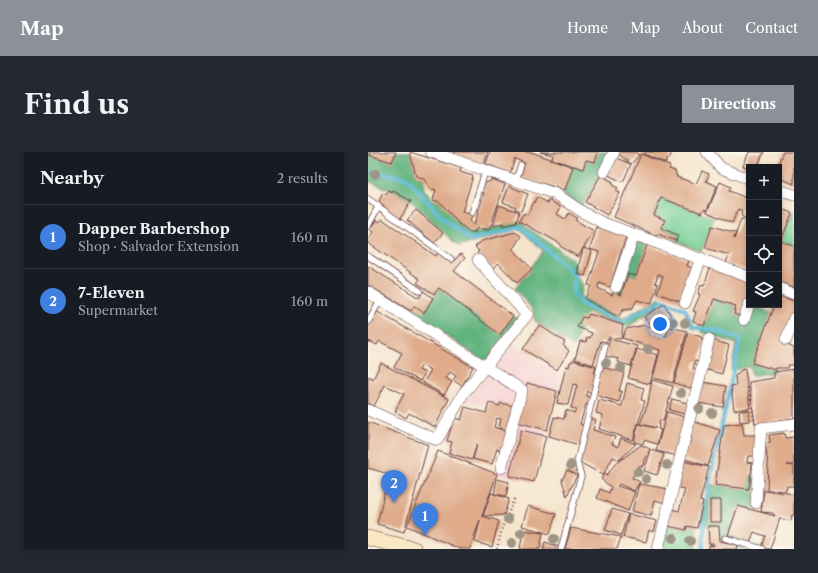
<!DOCTYPE html>
<meta charset="utf-8">
<style>
:root{--surface:#171b24;--page:#242831;--text:#f1f3f6;--muted:#9ea1a6;--line:#363941;--accent:#8c9099}
body{margin:0;font-family:"Libre Caslon Text",serif;background:var(--page);color:var(--text)}
.controls{position:absolute;right:12px;top:12px;display:grid;overflow:hidden;border-radius:0px;box-shadow:0 2px 6px #0003}
.controls button{width:36px;height:36px;display:grid;place-items:center;padding:0;border:0;border-bottom:1px solid var(--line);background:var(--surface);color:var(--text);font:20px sans-serif}
.you{position:absolute;left:292px;top:172px;width:14px;height:14px;margin:-10px;border:3px solid #fff;border-radius:50%;background:#1a73e8;box-shadow:0 0 0 6px #1a73e833}
.badge{display:grid;place-items:center;width:26px;height:26px;border-radius:50%;background:var(--accent);color:#fff;font-size:13px;font-weight:700}
.pin{position:absolute;translate:-50% -33px;filter:drop-shadow(0 1px 2px #0008)}
.pin::after{content:'';position:absolute;top:21px;width:14px;height:12px;background:inherit;clip-path:polygon(0 0,100% 0,50% 100%)}
.list{margin:0;padding:0;list-style:none}
h2{display:flex;justify-content:space-between;align-items:center;height:52px;margin:0;padding:0 16px;font-size:17px}
h2 small{font-size:13px;font-weight:400;color:var(--muted)}
.list li{display:grid;grid-template-columns:26px 1fr auto;gap:12px;align-items:center;box-sizing:border-box;height:64px;padding:0 16px;border-top:1px solid var(--line)}
.list b{display:block;font-size:15px;white-space:nowrap}
.list p{margin:0;font-size:13px;white-space:nowrap;color:var(--muted)}
.list em{font-size:13px;font-style:normal;color:var(--muted)}
.icon{flex:none;width:22px;height:22px;fill:none;stroke:currentColor;stroke-width:2;stroke-linecap:round;stroke-linejoin:round}
.map{position:relative;flex:none;width:426px;height:397px;overflow:hidden;border-radius:0px}
header{display:flex;align-items:center;gap:24px;box-sizing:border-box;height:56px;padding:0 20px;background:var(--accent);color:#fff}
header strong{font-size:19px}
nav{display:flex;gap:22px;margin-inline-start:auto;font-size:14px}
.intro{display:flex;align-items:center;justify-content:space-between;box-sizing:border-box;height:96px;padding:0 24px}
h1{margin:0;font-size:28px}
.button{padding:10px 18px;border-radius:0px;background:var(--accent);color:#fff;font-size:14px;font-weight:700}
main{display:flex;gap:24px;padding:0 24px}
aside{flex:1;background:var(--surface);border-radius:0px;box-shadow:0 2px 6px #0003}
.map>svg:first-child{display:block}
</style>
<header>
<strong>Map</strong>
<nav><a>Home</a><a>Map</a><a>About</a><a>Contact</a></nav>
</header>
<div class="intro"><h1>Find us</h1><a class="button">Directions</a></div>
<main>
<aside>
<h2>Nearby<small>2 results</small></h2>
<ul class="list">
<li><span class="badge" style="background:#3f7fe0">1</span><div><b>Dapper Barbershop</b><p>Shop · Salvador Extension</p></div><em>160 m</em></li>
<li><span class="badge" style="background:#3f7fe0">2</span><div><b>7-Eleven</b><p>Supermarket</p></div><em>160 m</em></li>
</ul>
</aside>
<div class="map">
<svg width="426" height="397" viewBox="0 0 426 397">
<rect width="100%" height="100%" fill="#fbf7ec"/>
<filter id="ink" filterUnits="userSpaceOnUse"><feTurbulence type="fractalNoise" baseFrequency=".025" numOctaves="2"/><feDisplacementMap in="SourceGraphic" scale="8" xChannelSelector="R" yChannelSelector="G"/><feConvolveMatrix kernelMatrix="1 2 1 2 8 2 1 2 1" color-interpolation-filters="sRGB"/></filter>
<filter id="wash" filterUnits="userSpaceOnUse"><feTurbulence type="fractalNoise" baseFrequency=".012" numOctaves="4" result="noise"/><feDisplacementMap in="SourceGraphic" scale="16" xChannelSelector="R" yChannelSelector="G"/><feGaussianBlur stdDeviation="0.9" result="paint"/><feColorMatrix in="noise" values="0 0 0 0 0 0 0 0 0 0 0 0 0 0 0 0 0 1.4 0 .05"/><feComposite in="paint" operator="in"/></filter>
<g filter="url(#wash)">
<rect width="100%" height="100%" fill="#f5e5cd"/>
<path fill="#f7cfd0" d="M146,192L193,224L166,330L128,322L149,252L97,251Z"/>
<path fill="#76cf95" stroke="#607760" d="M293,46L346,66L333,99L308,89L310,83L293,76L296,68L286,63Z
M426,57V94L413,89Z
M300,374L318,378L319,374L329,376L328,397H293Z"/>
<path fill="#60b27e" stroke="#556854" d="M0,0H2L1,3L24,10L28,0H42L48,24L55,26L56,37L65,48L72,50L102,82L152,70L206,108L210,126L215,133L213,145L254,167L292,145L291,153L260,175L219,160L206,195L167,169L164,157L147,137L175,99L152,77L90,94L43,49L25,39L0,29Z
M230,0H243L233,21L212,56L194,42L197,38L205,14L215,17L218,8L227,10Z
M267,88L279,93L268,124L260,122L253,143L248,140Z
M71,136L132,182L145,164L150,167L117,210L43,159L46,154L56,160Z
M346,147L368,154L366,162L374,165L384,153L403,161L384,211L408,218L407,220L383,224L382,215L363,218L368,192L333,180Z
M382,324H387V357L370,354L360,383L398,397H369L370,393L352,387L350,374H340L333,373L339,332L381,337Z"/>
<g fill="none" stroke-linecap="round" stroke-linejoin="round">
<path stroke="#5cbada" stroke-width="4" d="M0,19L39,26L75,67L103,88L153,75L207,123L205,141L215,153L253,170L293,148L317,157L325,175L350,179L372,187L337,351L335,397"/>
</g>
<g id="blocks">
<path fill="#dfab8b" d="M2,0H28L24,10L1,3Z
M42,0L93,16L92,20L105,24L94,60L104,63L102,70L106,73L116,41L113,40L117,31L123,29V27L137,32L121,78L109,76L107,80H102L90,71L72,50L65,48L68,38L62,36L55,26L48,24Z
M85,0H120L116,13L86,3Z
M122,0H163L205,15L197,38L152,25L157,11L147,7L142,21L118,12Z
M172,0H230L227,10L218,8L215,17L184,7L185,3Z
M250,0H267L271,3L263,12L249,1Z
M277,0H304L301,7H299L298,11L276,2Z
M381,0H396L389,15L381,16L375,14Z
M415,0H426V32L411,26V15H409Z
M273,2L302,14L301,17L307,19L309,25L328,32L334,19L341,22L338,29L349,34L339,58L336,57L334,61L293,46L286,63L297,68L293,76L310,83L308,89L290,82L289,84L246,65Z
M248,6L263,12L255,30L240,23Z
M233,23L245,30L244,33L250,36L248,39L252,41L239,63L217,50Z
M352,30L363,35L361,39L376,45L378,47L381,40V67L374,65L373,58L370,57L364,71L339,60Z
M141,34L160,42L153,59L147,57L148,55L135,50Z
M21,39L24,41L25,39L43,49L32,67L15,58L17,55L11,49L15,41L18,43Z
M169,45L180,51L181,48L193,55L189,62L197,67L201,61L209,66L207,68L226,79L210,105L192,94L193,92L151,69L156,61L159,63Z
M131,53L151,60L148,71L135,74V71L125,74Z
M411,56L424,61L413,89L426,94V135L411,130Z
M48,58L75,81L66,91L39,68Z
M14,67L68,104L70,101L83,111L93,102L97,106L86,119L145,164L132,183L71,136L66,142L49,131L52,127L0,91V88L5,80L2,78L8,68L12,70Z
M373,67L381,70V119L358,111L361,103L337,96L344,74L368,81L366,87Z
M229,75L258,84L242,135L231,131L230,136L244,143L246,139L253,143L260,122L268,124L279,93L321,108L319,114L326,117L313,150L289,141L295,124L290,122L287,131L290,132L283,152L269,148L264,157L255,158L250,165L217,147L223,134L220,133L231,100L222,97Z
M147,80L153,84L145,97L164,117L149,131L130,111L124,117L109,101L111,99L107,95L114,89Z
M215,96L224,99L217,124L209,122Z
M0,114L51,146L55,139L65,146L56,161L46,154L43,159L0,133Z
M342,116L381,129V146L374,165L366,162L368,154L346,147L336,174L325,169L328,160L325,159L332,143L330,142L333,133L336,134Z
M411,144L426,149V160L416,190L422,191L421,194L426,196V213H420L419,216H408V218L384,211L406,153H411Z
M296,152L303,164L298,167L302,173L292,178L289,172L285,175L276,165Z
M8,159L105,215L94,234L85,228L88,224L82,220L78,226L84,230L76,243L55,231L63,218L54,213L51,218L57,221L52,229L26,215L34,201L11,189L9,193L1,189L0,191V174Z
M221,162L255,173L253,187L241,185L238,190L233,189L225,213L207,207L212,189L218,190L219,185L222,186L224,181L209,175L214,165L219,166Z
M171,173L197,190L195,193L201,199L189,218L155,197Z
M277,173L286,176L285,180L298,184L301,175L319,179L305,231L285,226L292,198L254,186L258,177Z
M320,181L334,185L333,188H337L331,210L327,209L325,217L331,218L326,237L306,231Z
M242,187L269,194L263,214L250,210L251,207L237,204Z
M344,188L361,193L354,222L336,217Z
M269,197L290,203L282,232L260,226Z
M205,208L228,215L226,222H229L224,241L219,239L218,244L224,246L222,253L218,252L212,272L217,274L211,293L181,284L186,265L196,267L198,258L206,261L208,257L203,256L209,233L205,232L200,253L189,251L198,214L201,215L202,210H204Z
M13,211L81,247L67,275L41,261L38,266L27,259L36,242L17,233L6,254L0,251V226L1,224L5,227Z
M234,215L256,221L251,239H254L251,250L227,243Z
M377,217L382,256L366,258L363,234L368,233L367,224L373,218Z
M426,217V266L387,272L381,230L406,226V220Z
M284,228L305,234L295,269L292,268L290,277L293,278L289,292L276,288L275,292L266,290L270,272L288,276L272,272L280,251Z
M334,230L358,234L355,255L330,251Z
M159,231L189,239L179,278L149,270Z
M259,231L276,236L273,248L277,249L265,288L231,277L235,263L228,261L231,248L254,254Z
M304,247L323,252L320,263L301,258Z
M121,251L132,254V251L146,254L141,278L131,276L133,267L129,266L126,275L140,280L135,299L129,297L124,312L105,307L109,292L104,308L81,301L84,290L79,289L86,266L93,268L97,255L118,261Z
M381,258L382,269L372,270L371,259Z
M299,260L320,266L310,304L288,299Z
M222,266L228,268L225,278L247,285L244,292L250,295L253,286L268,292L251,308L245,305L235,323L211,310Z
M324,269L352,278L340,314L315,307L320,289L323,290L324,286L319,284Z
M0,270L60,293L36,380L9,372L21,322L0,316Z
M374,271L376,283H389L387,304H380L379,310L384,311L381,337L347,333L356,273Z
M153,278L178,284L166,330L141,324Z
M416,281L417,286L426,285V313H419L426,314V334H419L418,339L399,338L400,312L397,292L402,290L401,283Z
M273,293L282,297L274,315L271,314L264,326L272,330L266,339L251,332L249,334L267,340L260,359L229,346L232,337L241,341L243,335L233,327L237,321L239,323L247,312Z
M283,298L296,302L289,323L276,319Z
M70,299L129,322L114,364L131,369L124,395L107,390L112,368L102,397H92L39,374Z
M314,309L341,315L332,349L335,350L329,376L319,374L318,378L300,374L304,357L311,359L317,337L308,335Z
M199,318L209,323L199,344L194,328Z
M129,327L141,330L138,344L126,342Z
M271,332L301,337L297,351L287,348L283,364L264,359Z
M396,338L426,342V363H424L423,369L412,366L402,397L393,396L397,384L386,380L382,391L360,383L370,354L407,364L405,361L393,360Z
M123,341L141,347L136,363L115,364Z
M342,348H353V370H342Z
M160,354L188,362L182,382L154,374Z
M244,357L260,362L253,383L237,378Z
M261,362L289,369L286,380L281,378L278,390L255,385Z
M340,374H351L352,389L370,393L369,397H340L342,393L345,394L346,392H341Z
M203,376L253,385L249,397H197Z
M155,378L175,381L172,397H152Z
M177,390L191,395L190,397H175Z"/>
</g>
</g>
<g filter="url(#ink)">
<use href="#blocks" fill-opacity="0" stroke="#643d43" stroke-width="1"/>
<g fill="none" stroke-linecap="round" stroke-linejoin="round">
<g stroke="#643d43" stroke-width="7">
<path id="service" d="M148,27L153,13
M0,47L83,107
M104,61L118,17
M0,74L10,55
M0,104L52,139
M0,170L12,148
M357,386L394,397
M193,397L213,324L209,310L237,194"/>
</g>
<g stroke="#643d43" stroke-width="12">
<path id="minor" d="M63,0L188,42L216,61L235,71L381,125
M339,0L353,16L381,27
M236,20L246,0
M411,38L426,43
M248,135L266,83
M411,136L426,142
M0,140L154,238L133,316
M317,151L333,106
M376,168L381,152
M418,188L426,166
M0,258L69,288L95,242L159,163L110,108
M388,351L393,276L426,272
M290,397L341,187"/>
</g>
<g stroke="#643d43" stroke-width="16">
<path id="secondary" d="M0,386L46,397"/>
</g>
<path stroke="#643d43" stroke-width="2.5" stroke-dasharray="1 3" stroke-linecap="butt" d="M381,235L386,268
M129,397L134,376L147,345"/>
<use href="#service" stroke="#fff" stroke-width="5.5"/>
<use href="#minor" stroke="#fff" stroke-width="11"/>
<use href="#secondary" stroke="#fae7c3" stroke-width="15"/>
</g>
<g fill="#9e9586">
<circle cx="7" cy="22" r="5"/>
<circle cx="305" cy="170" r="5"/>
<circle cx="317" cy="171" r="5"/>
<circle cx="280" cy="197" r="5"/>
<circle cx="238" cy="211" r="5"/>
<circle cx="253" cy="216" r="5"/>
<circle cx="313" cy="241" r="5"/>
<circle cx="331" cy="257" r="5"/>
<circle cx="344" cy="261" r="5"/>
<circle cx="203" cy="313" r="5"/>
<circle cx="299" cy="313" r="5"/>
<circle cx="270" cy="320" r="5"/>
<circle cx="278" cy="327" r="5"/>
<circle cx="140" cy="367" r="5"/>
<circle cx="153" cy="381" r="5"/>
<circle cx="305" cy="386" r="5"/>
<circle cx="186" cy="387" r="5"/>
<circle cx="322" cy="389" r="5"/>
<circle cx="144" cy="391" r="5"/>
</g>
</g>
</svg>
<div class="controls">
<button>+</button>
<button>−</button>
<button><svg class="icon" aria-label="locate" viewBox="0 0 24 24"><circle cx="12" cy="12" r="6"/><path d="M12 2v4M12 18v4M2 12h4M18 12h4"/></svg></button>
<button><svg class="icon" aria-label="layers" viewBox="0 0 24 24"><path d="M12 4l9 5-9 5-9-5zM3 14l9 5 9-5"/></svg></button>
</div>
<div class="you"></div>
<div class="pin badge" style="left:57px;top:384px;background:#3f7fe0">1</div>
<div class="pin badge" style="left:26px;top:351px;background:#3f7fe0">2</div>
</div>
</main>
